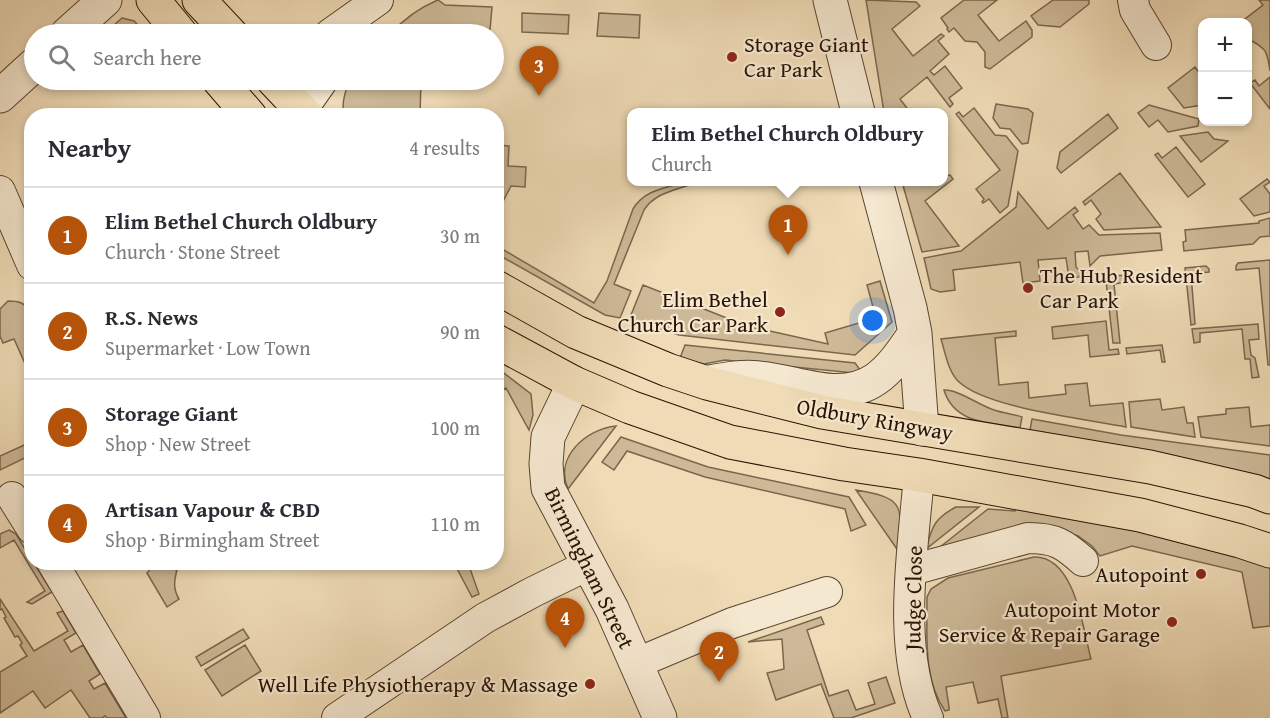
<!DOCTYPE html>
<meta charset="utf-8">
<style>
:root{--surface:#fff;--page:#f7f7f7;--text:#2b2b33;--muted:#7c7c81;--line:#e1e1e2;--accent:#b45309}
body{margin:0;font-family:"Gentium Book Plus",serif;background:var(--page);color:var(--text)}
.controls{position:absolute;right:18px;top:18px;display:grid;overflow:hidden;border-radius:12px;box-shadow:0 3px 9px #0003}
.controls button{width:54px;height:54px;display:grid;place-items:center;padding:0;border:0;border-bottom:2px solid var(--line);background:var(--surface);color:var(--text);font:30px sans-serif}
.you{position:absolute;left:873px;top:321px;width:21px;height:21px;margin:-15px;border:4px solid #fff;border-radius:50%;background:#1a73e8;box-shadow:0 0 0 9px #1a73e833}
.badge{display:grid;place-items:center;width:39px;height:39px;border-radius:50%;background:var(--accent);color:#fff;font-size:20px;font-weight:700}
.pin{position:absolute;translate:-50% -50px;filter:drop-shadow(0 2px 3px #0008)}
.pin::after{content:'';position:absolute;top:32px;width:21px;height:18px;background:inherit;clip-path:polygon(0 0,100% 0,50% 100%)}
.popup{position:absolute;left:627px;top:108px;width:321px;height:78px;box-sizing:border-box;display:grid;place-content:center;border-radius:12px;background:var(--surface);filter:drop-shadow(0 2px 4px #0005);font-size:20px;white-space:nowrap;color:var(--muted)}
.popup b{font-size:22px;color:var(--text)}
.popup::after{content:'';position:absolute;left:50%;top:100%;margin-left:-12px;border:12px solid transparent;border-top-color:var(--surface)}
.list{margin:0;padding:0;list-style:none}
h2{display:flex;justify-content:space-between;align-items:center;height:78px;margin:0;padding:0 24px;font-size:26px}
h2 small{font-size:20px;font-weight:400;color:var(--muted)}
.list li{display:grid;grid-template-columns:39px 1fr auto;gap:18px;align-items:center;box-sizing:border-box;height:96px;padding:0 24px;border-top:2px solid var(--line)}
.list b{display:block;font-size:22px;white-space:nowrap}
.list p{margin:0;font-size:20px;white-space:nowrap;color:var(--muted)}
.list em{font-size:20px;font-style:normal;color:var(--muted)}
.icon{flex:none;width:33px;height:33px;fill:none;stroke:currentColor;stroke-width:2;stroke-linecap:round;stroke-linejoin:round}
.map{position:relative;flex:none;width:1270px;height:718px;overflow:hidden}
.search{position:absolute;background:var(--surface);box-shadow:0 3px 9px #0003;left:24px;top:24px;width:480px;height:66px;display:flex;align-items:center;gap:15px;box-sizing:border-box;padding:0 21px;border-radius:33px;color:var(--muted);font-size:22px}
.panel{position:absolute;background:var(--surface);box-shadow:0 3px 9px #0003;left:24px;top:108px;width:480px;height:462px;border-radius:24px}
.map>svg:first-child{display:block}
</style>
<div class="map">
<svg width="1270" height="718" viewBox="0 0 1270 718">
<rect width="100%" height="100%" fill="#efdbb6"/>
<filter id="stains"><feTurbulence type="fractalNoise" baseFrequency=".00333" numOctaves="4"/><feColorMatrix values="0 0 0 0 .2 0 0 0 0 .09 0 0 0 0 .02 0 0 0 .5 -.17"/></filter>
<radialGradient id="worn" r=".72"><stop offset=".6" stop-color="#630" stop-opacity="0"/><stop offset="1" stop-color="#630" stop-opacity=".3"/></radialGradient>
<path fill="#cdb997" stroke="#7b664c" stroke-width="1.5" d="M438,0L445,5L492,7L490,30L424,27V34H390C404,19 418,8 438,0Z
M866,0L916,2L920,6L892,29L913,56L941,34L944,36L938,41L949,54L930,71L934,75L945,66L962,88L949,98L953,104L950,107L927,77L900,99L910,112H884Z
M964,0H997L978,15L999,41L1026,21L1032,30V37L990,69L985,67V52L977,42L965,41L954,28L949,32L947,29L948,28L941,18Z
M1053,0H1089V4L1060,27L1038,25L1031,16Z
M1259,0H1270V71C1267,52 1268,49 1248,39V22H1241L1263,5Z
M522,13L569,15L568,34L522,32Z
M599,13L640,15L639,38L597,36Z
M122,18L134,21L146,34L105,33Z
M1195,67L1202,77V105L1184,108L1168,88Z
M1270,77V109L1250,83L1255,80L1259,86Z
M350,80H421L420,115H344C341,103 345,91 350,80Z
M996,104L1028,109L1033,113L1028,143L1022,144L1010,129L1000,128L993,118Z
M1149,105L1199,119L1198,126L1168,132L1158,120L1149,127L1138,113Z
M974,108L995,135L1006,136L1018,151L1008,206L1000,213L989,199L983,203L982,202L984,199L976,189L1000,170L956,114L959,112L963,117Z
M1108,114L1118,128L1061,173L1057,168L1060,152Z
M1208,132L1214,139L1228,141L1201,162L1180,136Z
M497,145L509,146L508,166L526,167L525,187L511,186L497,213Z
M1176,147L1205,184L1188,197L1155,155L1158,153L1162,158Z
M1120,173L1161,227L1104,230L1096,219L1101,214L1091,200L1085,205L1083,202Z
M950,175L953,179L925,201L959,246L922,252L902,182H944V176Z
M1267,179L1270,182L1264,186L1270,194V212L1254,216L1240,199Z
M685,182L689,185C672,191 654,194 644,210L614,284L631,291L620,318L605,315L497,254V246L594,303L607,281L633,209C644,190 665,188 685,182Z
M1018,192L1048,229L1075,207L1078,211L1073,215L1083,229L1089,225L1099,235L1160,233L1162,250L1100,256L1090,266L1088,251L1075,252L1076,267L1082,273L1079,277L1069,278L1066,258L1038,260L1040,281L1023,283L1020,262L953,270L955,290L940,292L931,289L924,258L961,251L1016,207Z
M1270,218V236L1260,237L1253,244L1184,251L1183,242L1186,241L1185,230L1259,223V221Z
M1270,260V365H1268L1259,268L1236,270V266L1238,263Z
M1206,266L1209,269V272L1191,274L1195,324L1191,325L1185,268Z
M1130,275L1133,276L1134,281L1114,284L1120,343H1113L1106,281L1110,276Z
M880,281L892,322L855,355L679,335L629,320L643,285L747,326L828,344L825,333L876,318L867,285Z
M8,301C17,301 24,302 29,310C35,319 32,364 31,377L14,339L3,343L0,336V309Z
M1106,321L1109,350L1118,349L1119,354L1090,357L1088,335L1053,339L1052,327Z
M1258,324L1259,339L1249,340L1251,355L1255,358L1259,377L1252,378L1250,359H1245L1242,329L1200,333V342L1194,343L1192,329Z
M1016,331V336L995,338L999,385L1028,382L1029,398L1066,394L1065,385L1087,383L1090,406L1123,403L1126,427C1086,419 985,408 958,381C948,371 945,352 941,339Z
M685,345L855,363L861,371L854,373L725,360L704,364L680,358Z
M1162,345L1165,362H1162L1160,350L1127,354L1126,348Z
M496,367L531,394L533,415L529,430L506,388L497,393Z
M944,390C957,389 979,405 994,410C1003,413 1013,414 1022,417L1020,428C991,423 954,424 944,390Z
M1160,399L1162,410L1184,407L1187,423H1193L1195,437L1131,427L1129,402Z
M1249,407L1251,427L1270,425V446L1201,437L1198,417L1226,414V409Z
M1032,419L1121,435L1270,455V483L1160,453L1030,430Z
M616,426L568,489C554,457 586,429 616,426Z
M621,437L708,467L849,497L866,525L851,531L845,509L705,477L627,451L614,470L602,462Z
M31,442V455L0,470V456Z
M856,490C905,498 902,505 899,552Z
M1017,504L1108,523L1270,565V626L1253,628L1242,572L1132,546L1100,556L1092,546L1078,536L1056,529L935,551L988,509L1015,511Z
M956,507H979L926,549C932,526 935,518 956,507Z
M9,530L16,534L31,559L32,562L34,563L52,592L32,604L27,602L45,591L14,540L0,548V534Z
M1034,557C1075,556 1083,629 1091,659L1001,676L1008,718H1002L998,699L978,703L973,682L946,687L949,707V710L945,711C923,679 927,635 927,597L931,589L948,578Z
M454,563H468L479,594L472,597Z
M154,565L177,570C174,581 173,589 179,599L167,607L147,573Z
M0,599L34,651L68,631L57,613L63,611L76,633L64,640L71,652L83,645L100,674L89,681L94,689L105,683L126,718H107L105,716L102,718H90L71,690L45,708L33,691L0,713V672L27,656L20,645L22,643L18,636L15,637L4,618L6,617L2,609L0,610Z
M821,617L824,624L807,630L829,696L848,690L856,710L875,704L868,683L886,677L895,703L851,718H834L821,684L776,700L767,673L784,669L782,639L748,642Z
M243,629L249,638L201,666L196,657Z
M245,645L261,671L222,696L205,670Z"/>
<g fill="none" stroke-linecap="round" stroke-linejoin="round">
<g stroke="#5a442f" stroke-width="32">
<path id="minor" d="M1133,0L1135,10L1156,45
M330,34L378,0
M302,110L323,80
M0,191L32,265
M919,475C913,550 896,649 928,718
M12,497L32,529
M52,562L145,718
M912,570L1028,538C1055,538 1064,544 1083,561
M637,663L732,623L827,592
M337,718L485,618L533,592L588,565"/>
</g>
<g stroke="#5a442f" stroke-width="35">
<path id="tertiary" d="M830,0L858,112
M67,34L105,0
M0,96L34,65
M876,182L910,308L915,333L922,429
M709,382C726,379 742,376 759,378C798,381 840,404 876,379C892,368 904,349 915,333
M574,383L548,437L546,464L548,488L612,609L660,718"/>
</g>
<g stroke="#291202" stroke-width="35">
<path id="primary" d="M153,0L181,34
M199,0L231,34
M219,80L250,116
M273,80L307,116
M496,287L576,332L668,370L707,383L822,412L1150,467L1254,491L1270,497
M496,341L574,383L630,407L730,442L844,464L919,475L1140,515L1240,541L1270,551"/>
</g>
<use href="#minor" stroke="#f5e8d0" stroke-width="30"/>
<use href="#tertiary" stroke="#f5e8d0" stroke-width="33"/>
<use href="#primary" stroke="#efdbb6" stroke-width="33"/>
</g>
<g fill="#8f2418" stroke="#f5e8d0" stroke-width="2">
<circle cx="732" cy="57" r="6"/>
<circle cx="1028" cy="288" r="6"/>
<circle cx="780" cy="312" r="6"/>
<circle cx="1201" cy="574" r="6"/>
<circle cx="1172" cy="622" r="6"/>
<circle cx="590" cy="684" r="6"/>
</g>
<g text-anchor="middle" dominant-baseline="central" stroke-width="4.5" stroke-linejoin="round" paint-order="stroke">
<g font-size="22" fill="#291202" stroke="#f5e8d0" text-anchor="end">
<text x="744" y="44" text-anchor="start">Storage Giant<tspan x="744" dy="25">Car Park</tspan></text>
<text x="1040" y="275" text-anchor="start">The Hub Resident<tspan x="1040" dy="25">Car Park</tspan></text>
<text x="768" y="299">Elim Bethel<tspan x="768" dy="25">Church Car Park</tspan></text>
<text x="1189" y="574">Autopoint</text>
<text x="1160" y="609">Autopoint Motor<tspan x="1160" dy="25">Service &amp; Repair Garage</tspan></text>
<text x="578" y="684">Well Life Physiotherapy &amp; Massage</text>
</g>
<g font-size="22" fill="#291202" stroke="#f5e8d0">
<text transform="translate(875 419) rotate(10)">Oldbury Ringway</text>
<text transform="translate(590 568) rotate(64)">Birmingham Street</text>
<text transform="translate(913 598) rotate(-89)">Judge Close</text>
</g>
</g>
<rect width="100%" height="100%" filter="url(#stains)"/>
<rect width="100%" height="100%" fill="url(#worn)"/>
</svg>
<div class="controls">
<button>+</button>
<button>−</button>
</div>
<div class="you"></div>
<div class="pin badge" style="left:788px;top:255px">1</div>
<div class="popup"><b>Elim Bethel Church Oldbury</b>Church</div>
<div class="pin badge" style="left:719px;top:682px">2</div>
<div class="pin badge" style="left:539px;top:96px">3</div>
<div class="pin badge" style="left:565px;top:648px">4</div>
<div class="search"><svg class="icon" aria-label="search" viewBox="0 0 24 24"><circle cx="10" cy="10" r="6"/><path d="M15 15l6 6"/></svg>Search here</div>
<section class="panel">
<h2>Nearby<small>4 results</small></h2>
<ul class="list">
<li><span class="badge">1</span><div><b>Elim Bethel Church Oldbury</b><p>Church · Stone Street</p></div><em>30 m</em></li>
<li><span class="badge">2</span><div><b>R.S. News</b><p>Supermarket · Low Town</p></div><em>90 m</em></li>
<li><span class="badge">3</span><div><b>Storage Giant</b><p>Shop · New Street</p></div><em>100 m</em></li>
<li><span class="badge">4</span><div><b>Artisan Vapour &amp; CBD</b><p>Shop · Birmingham Street</p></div><em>110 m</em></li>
</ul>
</section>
</div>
